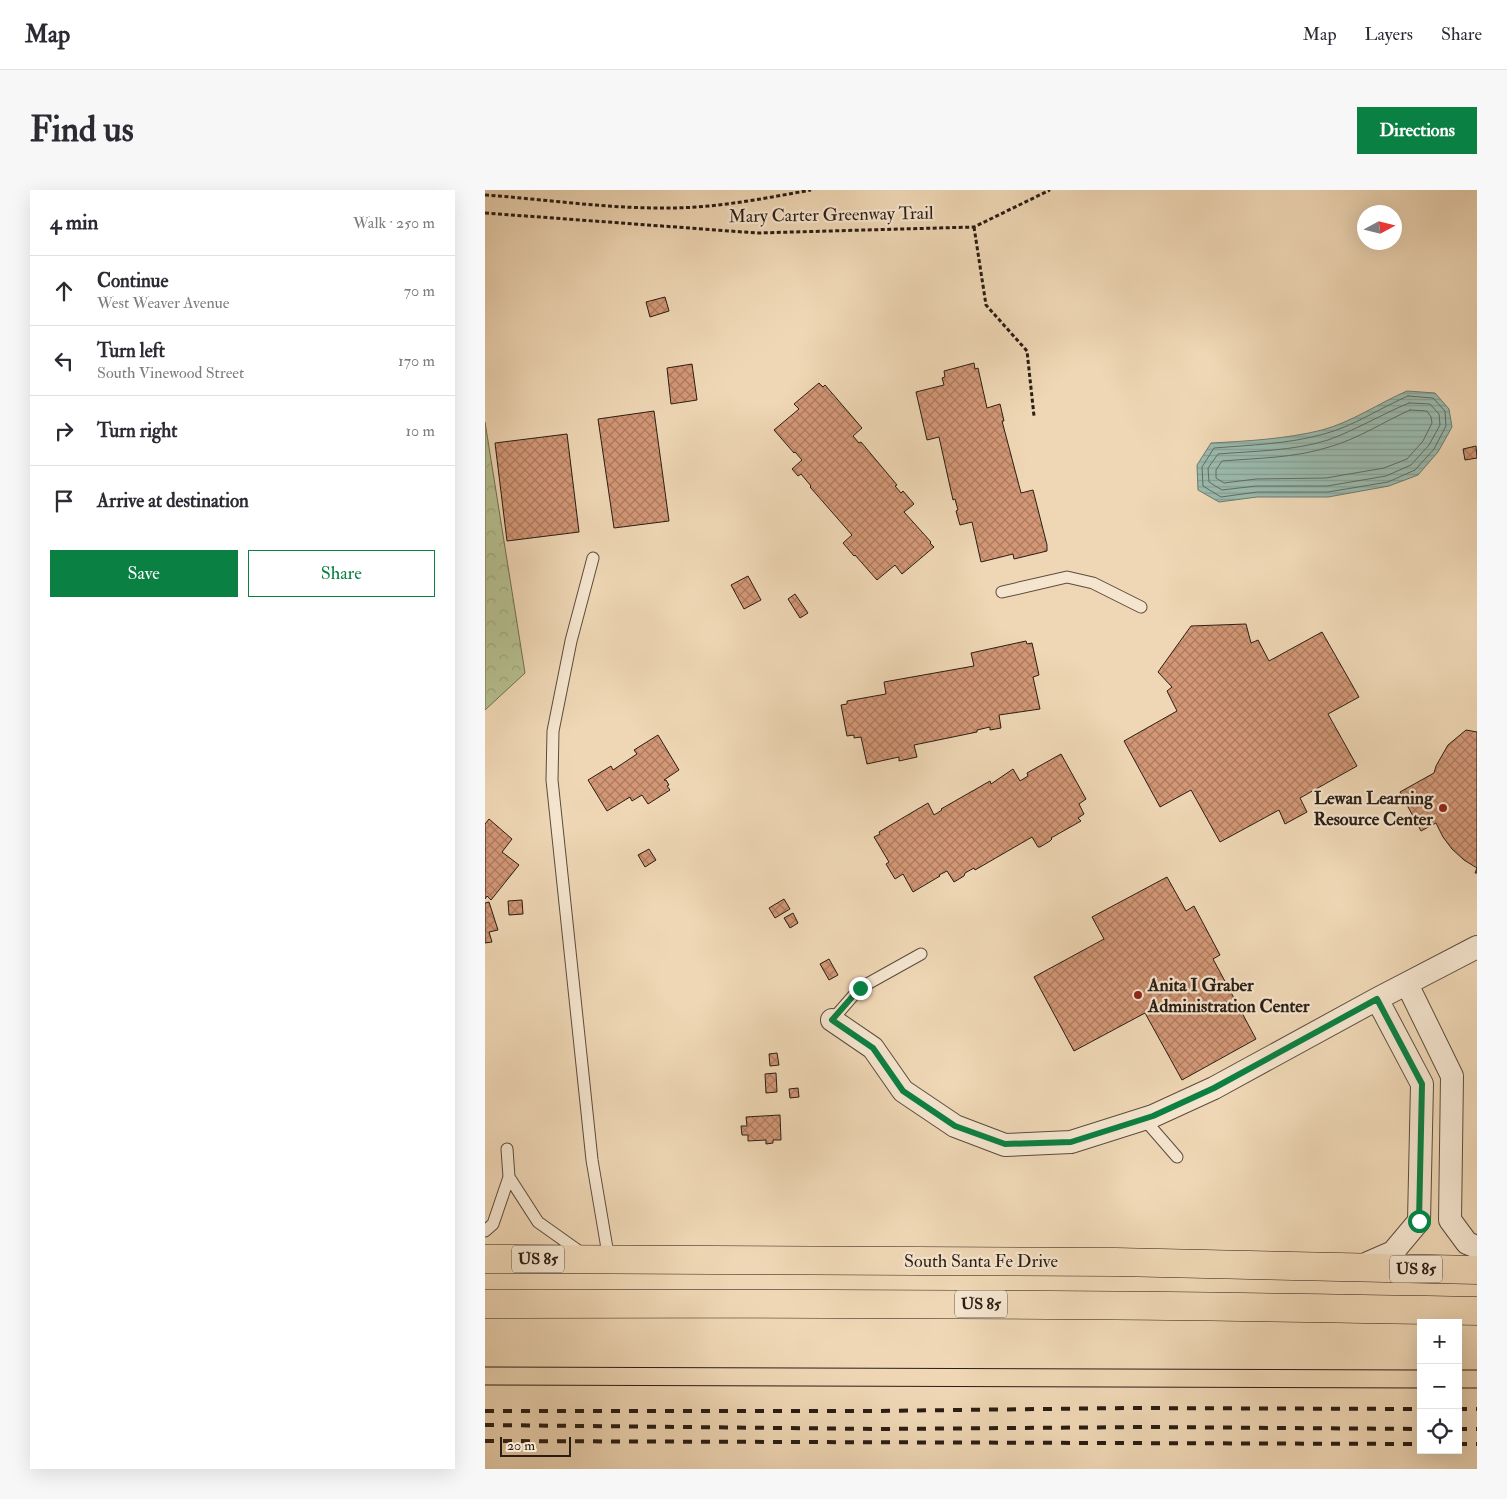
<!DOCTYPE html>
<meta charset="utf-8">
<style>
:root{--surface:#fff;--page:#f7f7f7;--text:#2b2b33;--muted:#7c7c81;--line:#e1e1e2;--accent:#0b8043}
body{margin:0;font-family:"IM FELL Double Pica",serif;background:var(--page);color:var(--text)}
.controls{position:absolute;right:15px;bottom:15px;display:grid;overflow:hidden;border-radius:0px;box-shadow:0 5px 20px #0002}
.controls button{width:45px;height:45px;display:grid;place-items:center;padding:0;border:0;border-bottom:1px solid var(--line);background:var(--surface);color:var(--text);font:25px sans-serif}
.compass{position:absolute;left:872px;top:15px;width:45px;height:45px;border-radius:50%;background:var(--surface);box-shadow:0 5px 20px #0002;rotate:83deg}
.scale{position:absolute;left:15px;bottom:12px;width:71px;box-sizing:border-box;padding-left:5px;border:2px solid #2a1d14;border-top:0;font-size:14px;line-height:18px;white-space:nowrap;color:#2a1d14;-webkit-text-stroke:4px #f5e5cf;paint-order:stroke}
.stop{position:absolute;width:15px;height:15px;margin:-11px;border:4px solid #0b8043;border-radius:50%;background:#fff}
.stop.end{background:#0b8043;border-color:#fff;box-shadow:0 1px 5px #0008}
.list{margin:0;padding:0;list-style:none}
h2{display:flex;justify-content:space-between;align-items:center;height:65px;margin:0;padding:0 20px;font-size:21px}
h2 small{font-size:16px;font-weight:400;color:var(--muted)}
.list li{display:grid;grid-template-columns:32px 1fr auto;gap:15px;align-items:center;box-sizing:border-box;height:70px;padding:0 20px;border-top:1px solid var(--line)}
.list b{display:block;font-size:19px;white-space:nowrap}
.list p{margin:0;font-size:16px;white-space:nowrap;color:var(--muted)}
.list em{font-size:16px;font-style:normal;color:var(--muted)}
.actions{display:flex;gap:10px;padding:15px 20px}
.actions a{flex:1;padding:11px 0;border:1px solid var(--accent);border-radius:0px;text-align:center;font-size:18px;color:var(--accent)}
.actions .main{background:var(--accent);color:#fff}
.icon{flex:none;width:28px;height:28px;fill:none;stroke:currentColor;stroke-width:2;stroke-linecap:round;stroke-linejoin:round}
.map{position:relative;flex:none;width:992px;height:1279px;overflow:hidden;border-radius:0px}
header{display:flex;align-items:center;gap:30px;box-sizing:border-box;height:70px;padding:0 25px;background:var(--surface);border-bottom:1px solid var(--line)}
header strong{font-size:24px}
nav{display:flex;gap:28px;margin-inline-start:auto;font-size:18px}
.intro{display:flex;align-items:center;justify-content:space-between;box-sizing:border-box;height:120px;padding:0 30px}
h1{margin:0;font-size:35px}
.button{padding:12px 22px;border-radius:0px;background:var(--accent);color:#fff;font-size:18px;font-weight:700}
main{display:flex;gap:30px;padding:0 30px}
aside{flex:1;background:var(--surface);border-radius:0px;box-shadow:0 5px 20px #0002}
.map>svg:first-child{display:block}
</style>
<header>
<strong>Map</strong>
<nav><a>Map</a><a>Layers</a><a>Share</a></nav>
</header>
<div class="intro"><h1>Find us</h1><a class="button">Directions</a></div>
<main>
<aside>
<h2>4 min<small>Walk · 250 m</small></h2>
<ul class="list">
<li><svg class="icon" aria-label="ahead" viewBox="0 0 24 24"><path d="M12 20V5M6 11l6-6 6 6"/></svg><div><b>Continue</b><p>West Weaver Avenue</p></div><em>70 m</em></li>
<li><svg class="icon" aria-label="left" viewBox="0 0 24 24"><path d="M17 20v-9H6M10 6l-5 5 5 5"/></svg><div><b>Turn left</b><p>South Vinewood Street</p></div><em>170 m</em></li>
<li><svg class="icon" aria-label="right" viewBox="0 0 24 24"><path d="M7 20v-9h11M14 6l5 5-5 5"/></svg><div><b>Turn right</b></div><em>10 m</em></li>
<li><svg class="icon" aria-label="arrive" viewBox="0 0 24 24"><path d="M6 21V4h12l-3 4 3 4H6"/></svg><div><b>Arrive at destination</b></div></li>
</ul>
<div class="actions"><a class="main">Save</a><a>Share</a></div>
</aside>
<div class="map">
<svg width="992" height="1279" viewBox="0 0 992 1279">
<defs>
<pattern id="park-crowns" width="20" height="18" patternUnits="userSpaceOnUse" patternTransform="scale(1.25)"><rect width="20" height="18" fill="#b6bf90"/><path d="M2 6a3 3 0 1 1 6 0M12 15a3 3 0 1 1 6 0" fill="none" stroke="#9da47b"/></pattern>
<pattern id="water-rules" width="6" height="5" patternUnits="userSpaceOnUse" patternTransform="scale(1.25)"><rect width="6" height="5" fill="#9abaae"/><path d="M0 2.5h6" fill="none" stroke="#859f95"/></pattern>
<pattern id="building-cross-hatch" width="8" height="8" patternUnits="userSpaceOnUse" patternTransform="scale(1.25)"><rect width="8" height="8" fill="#d39776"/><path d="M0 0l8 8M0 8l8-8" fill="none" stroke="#ab7b60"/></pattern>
</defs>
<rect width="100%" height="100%" fill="#efd7b5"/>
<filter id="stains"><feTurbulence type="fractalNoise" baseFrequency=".004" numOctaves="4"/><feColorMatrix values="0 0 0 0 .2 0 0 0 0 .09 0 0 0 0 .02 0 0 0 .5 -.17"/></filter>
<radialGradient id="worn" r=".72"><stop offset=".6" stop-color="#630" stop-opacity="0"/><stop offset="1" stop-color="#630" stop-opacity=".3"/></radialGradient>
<path fill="url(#park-crowns)" stroke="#706e52" d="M0,232L40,483L0,520Z"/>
<path fill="url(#water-rules)" stroke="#6d7b70" d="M922,201L950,203L964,219L967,237L953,262L933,285L904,296L843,307H772L734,312L713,300L712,275L726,253C763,251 801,249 837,240C867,232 894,213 922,201Z"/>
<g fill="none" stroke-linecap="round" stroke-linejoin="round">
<path stroke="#626c61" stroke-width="1" d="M923,206L948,208L960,221L961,236L949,259L930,280L903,292L843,302H772L736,307L718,296L717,277L729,258C766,255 803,254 839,244C869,236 895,218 923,206Z
M924,213L945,214L954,224L955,235L944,255L926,275L901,286L842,296H771L737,300L724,292L723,278L733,264C768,261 809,261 843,250C871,240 897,224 924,213Z
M925,220L942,221L946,227L947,233L938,251L922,269L899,278L841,288L771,289L739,293L731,288V280L737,271C773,268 810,268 844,257C873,249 898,232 925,220Z"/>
</g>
<path fill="url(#building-cross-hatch)" stroke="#2a1d14" d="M180,107L184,121L165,127L161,112Z
M489,173L490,179L493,178L502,218L515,214L519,231H517L536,303L548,300L562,355V361L529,369L528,364L496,372L487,332L475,335L471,321L473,320L470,309L468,310L454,247L442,250L431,202L459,195L457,188L460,187L459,181Z
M207,174L212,210L186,214L182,178Z
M334,193L338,197L340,195L377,238L368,246L374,253L376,252L412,295L410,296L416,303L418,301L429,314L419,322L446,352L445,353L449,357L417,384L410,375L392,390L370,365L369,366L358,353L367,345L325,297L326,296L316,284L313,286L307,279L317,270L310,262L309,263L289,240L314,219L309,214Z
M169,221L184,331L129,338L113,229Z
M82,244L94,342L22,351L10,253Z
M991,256L992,268L980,270L978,259Z
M263,386L276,410L259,419L246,395Z
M310,404L323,423L315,428L303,409Z
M761,434L766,453L773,450L784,471L837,442L874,507L843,524L872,576L815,608L822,622L800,634L794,620L735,652L706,600L675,617L639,551L692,521L682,501L687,497L673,482L706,436Z
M541,451L542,454L547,453L554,485L548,487L555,519L514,525L516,538L505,540V537L492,540V542L429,555L432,567L414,571V567L382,574L376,547L369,548V545L362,546L356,515L362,514V511L401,504L399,492L489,476L486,463Z
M981,540L992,542V683H990L992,678L979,670L967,659L958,647L951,633L936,641L915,602L949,583L951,576L963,555Z
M173,545L194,580L179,590H181L184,595L182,596L185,600L163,614L157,605L147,611L145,607L122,621L103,590L126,576L128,580L152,564L149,560Z
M576,564L601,609L594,614L599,624L593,628L596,631L566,648L567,649L565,651L555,657H553L547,647L490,680L489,678L480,683L479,686L469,692L462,681L454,685L455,686L428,702L418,684L410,689L401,674L404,672L389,647L395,644L394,642L443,613L449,625L457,620L456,619L505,591L506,594L528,579L535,591L543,586L542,583Z
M4,629L27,649L17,662L34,675L6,710L2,706L0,709V634Z
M164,659L171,670L160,677L153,665Z
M682,687L701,721L709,716L735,765L728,769L771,849L697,890L660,823L589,861L549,787L619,749L607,727Z
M299,709L305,719L290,728L284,718Z
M37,710L38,724L24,725L23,711Z
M4,712L13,740L4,742L7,752L0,753V713Z
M308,723L313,733L305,738L299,728Z
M344,769L353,785L344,790L335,774Z
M292,863L294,875L285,876L284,864Z
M291,883L292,902L281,903L280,884Z
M313,898L314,907L305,908L304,899Z
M295,925L296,950H288V953L281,954V950L263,951V945H257L256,936H262L261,927Z"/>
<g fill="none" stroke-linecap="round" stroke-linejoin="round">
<g stroke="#5b4c3c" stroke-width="13">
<path id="lane" d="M108,368L86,451L68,541L67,590L107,970L124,1070
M517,402L582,387L608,393L656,417
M347,830L375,798L436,764
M659,929L692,967
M24,987L53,1032L98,1064
M0,1041L8,1034L24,987L22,959"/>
</g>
<g stroke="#5b4c3c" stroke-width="24">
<path id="street" d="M922,794L967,886L965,1030L982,1053L992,1057
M347,830L388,858L418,901L470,936L520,955L586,952L668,926L729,898L892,809L992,757
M876,1076L908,1062L934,1031L937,894L892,809"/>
</g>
<g stroke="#2a1d14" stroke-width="29">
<path id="highway" d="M0,1069L631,1072L992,1080
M0,1114C331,1113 661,1114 992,1121"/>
</g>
<path stroke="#2a1d14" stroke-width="3" stroke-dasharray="4 2.5" stroke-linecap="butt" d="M0,5C58,9 116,18 175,18C226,19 276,9 326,0
M0,23L272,43L489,37L565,0
M489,37L501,115L542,161L549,226"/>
<use href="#lane" stroke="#f5e5cf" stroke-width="11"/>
<use href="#street" stroke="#f5e5cf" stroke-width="22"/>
<use href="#highway" stroke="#efd7b5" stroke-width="28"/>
<path stroke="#2a1d14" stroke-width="1" d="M0,1177L936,1180
M973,1180H992
M0,1195L936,1198
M973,1198H992"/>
<path stroke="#2a1d14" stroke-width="4" stroke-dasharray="9 9" stroke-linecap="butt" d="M973,1219H992
M0,1221H387L642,1218L936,1219
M0,1235L395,1239L663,1237L936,1239
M973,1239H992
M0,1251L936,1254
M973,1254H992"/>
</g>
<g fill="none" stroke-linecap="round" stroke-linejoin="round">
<path stroke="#0b8043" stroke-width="6" d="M375,798L347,830L388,858L418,901L470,936L520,954L586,952L668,926L729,898L892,809L937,894L934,1031"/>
</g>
<g fill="#8f2418" stroke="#f5e5cf" stroke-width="2">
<circle cx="958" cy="618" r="5"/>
<circle cx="653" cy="805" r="5"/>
</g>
<g text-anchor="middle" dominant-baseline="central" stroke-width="4.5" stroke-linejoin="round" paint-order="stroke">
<g fill="#f5e5cf" stroke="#67594c" stroke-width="1">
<rect x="27" y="1055.5" width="52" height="27" rx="4"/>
<rect x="905" y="1065.5" width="52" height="27" rx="4"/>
<rect x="470" y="1100.5" width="52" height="27" rx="4"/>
</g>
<g font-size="16" font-weight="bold" fill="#2a1d14">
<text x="53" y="1069">US 85</text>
<text x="931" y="1079">US 85</text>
<text x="496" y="1114">US 85</text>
</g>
<g font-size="18" fill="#2a1d14" stroke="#f5e5cf">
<text transform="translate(346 25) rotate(-1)">Mary Carter Greenway Trail</text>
<text x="496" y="1071">South Santa Fe Drive</text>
</g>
<g font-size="18" font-weight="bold" fill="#2a1d14" stroke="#f5e5cf" text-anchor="end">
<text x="948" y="608">Lewan Learning<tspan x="948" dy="21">Resource Center</tspan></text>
<text x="663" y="795" text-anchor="start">Anita I Graber<tspan x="663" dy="21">Administration Center</tspan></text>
</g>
</g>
<rect width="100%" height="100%" filter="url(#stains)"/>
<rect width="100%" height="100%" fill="url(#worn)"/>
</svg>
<div class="controls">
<button>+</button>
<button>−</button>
<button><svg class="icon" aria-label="locate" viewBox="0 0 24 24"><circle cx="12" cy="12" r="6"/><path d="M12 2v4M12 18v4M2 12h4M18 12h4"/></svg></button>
</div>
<svg class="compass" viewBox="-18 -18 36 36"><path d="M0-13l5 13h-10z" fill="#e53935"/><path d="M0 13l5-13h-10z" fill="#7c7c81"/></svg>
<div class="scale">20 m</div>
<div class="stop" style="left:934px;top:1031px"></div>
<div class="stop end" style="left:375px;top:798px"></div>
</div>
</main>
